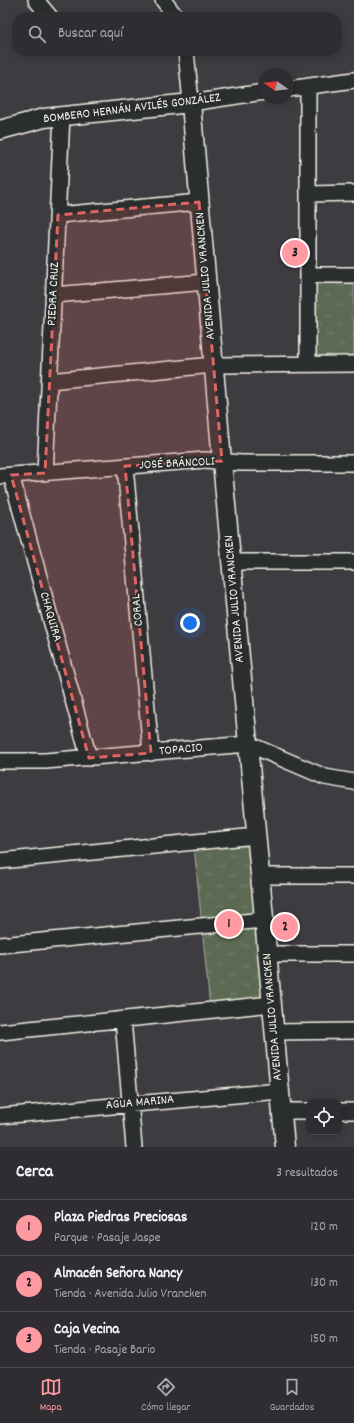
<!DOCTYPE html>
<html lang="es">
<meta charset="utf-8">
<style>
:root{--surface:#2f2d31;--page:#373539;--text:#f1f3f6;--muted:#a7a8ab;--line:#4a494d;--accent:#ff9aa2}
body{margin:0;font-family:Dekko,sans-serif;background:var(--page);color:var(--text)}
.controls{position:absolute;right:12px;bottom:12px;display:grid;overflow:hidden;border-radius:8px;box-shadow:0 2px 10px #0003}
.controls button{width:36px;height:36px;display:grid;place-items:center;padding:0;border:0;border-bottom:1px solid var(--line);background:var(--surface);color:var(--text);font:20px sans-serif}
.compass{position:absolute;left:258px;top:68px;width:36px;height:36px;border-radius:50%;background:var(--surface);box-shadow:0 2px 10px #0003;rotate:284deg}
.you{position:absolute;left:190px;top:623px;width:14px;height:14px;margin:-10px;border:3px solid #fff;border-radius:50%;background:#1a73e8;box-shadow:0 0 0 6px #1a73e833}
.badge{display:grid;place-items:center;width:26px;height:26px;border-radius:50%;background:var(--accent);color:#111;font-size:13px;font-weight:700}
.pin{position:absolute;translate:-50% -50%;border:2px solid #fff;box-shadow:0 1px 4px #0006}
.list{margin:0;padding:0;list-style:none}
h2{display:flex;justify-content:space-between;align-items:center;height:52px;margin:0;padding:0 16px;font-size:17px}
h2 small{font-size:13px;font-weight:400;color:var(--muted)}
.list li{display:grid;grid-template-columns:26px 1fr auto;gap:12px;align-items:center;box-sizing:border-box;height:56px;padding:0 16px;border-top:1px solid var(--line)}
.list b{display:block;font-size:15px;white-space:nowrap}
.list p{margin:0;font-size:13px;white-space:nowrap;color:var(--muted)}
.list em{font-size:13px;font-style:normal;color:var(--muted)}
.icon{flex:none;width:22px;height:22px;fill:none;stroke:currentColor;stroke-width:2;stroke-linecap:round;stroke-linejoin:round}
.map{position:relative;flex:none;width:354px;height:1147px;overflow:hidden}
.search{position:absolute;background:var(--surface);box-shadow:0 2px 10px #0003;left:12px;right:12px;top:12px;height:44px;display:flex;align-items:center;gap:10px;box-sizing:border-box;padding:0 14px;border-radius:16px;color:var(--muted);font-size:15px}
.sheet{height:220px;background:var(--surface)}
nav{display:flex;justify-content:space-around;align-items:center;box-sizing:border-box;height:56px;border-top:1px solid var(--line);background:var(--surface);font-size:11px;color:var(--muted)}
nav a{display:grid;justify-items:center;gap:2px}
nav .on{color:var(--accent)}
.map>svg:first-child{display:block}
</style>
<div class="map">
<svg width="354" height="1147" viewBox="0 0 354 1147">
<defs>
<pattern id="park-tufts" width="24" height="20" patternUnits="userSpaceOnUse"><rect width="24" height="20" fill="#5b6a52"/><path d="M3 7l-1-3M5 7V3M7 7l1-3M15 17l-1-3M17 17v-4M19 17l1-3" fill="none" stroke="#73806b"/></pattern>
</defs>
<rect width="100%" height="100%" fill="#3f3c41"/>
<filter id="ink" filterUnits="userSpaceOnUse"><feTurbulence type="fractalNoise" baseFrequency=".025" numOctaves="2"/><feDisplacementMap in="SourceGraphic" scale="8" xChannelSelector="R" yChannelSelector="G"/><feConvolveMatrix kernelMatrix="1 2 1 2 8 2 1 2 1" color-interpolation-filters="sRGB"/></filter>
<g filter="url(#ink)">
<path fill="url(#park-tufts)" stroke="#a8ae9d" d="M354,281V358L313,359L312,282Z
M249,839L263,1002L210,1007L194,846Z"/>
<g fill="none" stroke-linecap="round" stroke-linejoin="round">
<g stroke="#f4f1e8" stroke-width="18">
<path id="minor" d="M36,0L50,17
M163,0L176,17
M186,51L191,103L264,92
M288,89L354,80
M308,194L354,193
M58,215L199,202
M308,275H354
M54,295L206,282
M308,364V86
M49,381L213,365L354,364
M125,466L151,753
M45,473L62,115
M11,475L89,758
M0,476L205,460L241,463H354
M231,562H354
M0,761H45L248,744L325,777L354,782
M0,861L256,836
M260,876H354
M0,945L264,920
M267,954H354
M123,1020L134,1147
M0,1032L272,1004
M274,1032L354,1031
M281,1111H309
M339,1111H354
M0,1116L280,1091"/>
</g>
<g stroke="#f4f1e8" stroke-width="21">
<path id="tertiary" d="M0,130L44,118L191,103L222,461L285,1147"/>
</g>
<use href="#minor" stroke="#2a2d2e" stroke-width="15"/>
<use href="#tertiary" stroke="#2a2d2e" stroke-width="18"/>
</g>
</g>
<path fill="#df6462" fill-opacity="0.2" stroke="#df6462" stroke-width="3" stroke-dasharray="8 5" stroke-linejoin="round" d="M199,202L222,461L125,466L151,753L89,758L11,475L45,473L58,215Z"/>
<g text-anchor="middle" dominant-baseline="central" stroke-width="4" stroke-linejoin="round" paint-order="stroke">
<g font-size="13" fill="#f4f1e8" stroke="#2a2d2e">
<text transform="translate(132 109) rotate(-7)">BOMBERO HERNÁN AVILÉS GONZÁLEZ</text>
<text transform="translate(206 276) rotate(-95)">AVENIDA JULIO VRANCKEN</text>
<text transform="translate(54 294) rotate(-87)">PIEDRA CRUZ</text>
<text transform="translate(177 464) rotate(-3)">JOSÉ BRÁNCOLI</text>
<text transform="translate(235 599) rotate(-95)">AVENIDA JULIO VRANCKEN</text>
<text transform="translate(138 610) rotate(-95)">CORAL</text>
<text transform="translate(50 617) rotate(74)">CHAQUIRA</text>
<text transform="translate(181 750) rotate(-5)">TOPACIO</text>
<text transform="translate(273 1017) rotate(-95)">AVENIDA JULIO VRANCKEN</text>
<text transform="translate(140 1103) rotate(-5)">AGUA MARINA</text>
</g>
</g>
</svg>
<div class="controls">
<button><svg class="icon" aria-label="locate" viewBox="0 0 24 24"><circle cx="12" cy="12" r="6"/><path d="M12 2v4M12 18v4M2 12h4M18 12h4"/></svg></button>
</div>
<svg class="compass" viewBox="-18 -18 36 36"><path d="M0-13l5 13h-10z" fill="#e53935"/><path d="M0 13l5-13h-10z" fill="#a7a8ab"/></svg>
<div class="you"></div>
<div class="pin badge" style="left:229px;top:924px">1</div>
<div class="pin badge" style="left:285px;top:927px">2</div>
<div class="pin badge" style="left:295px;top:253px">3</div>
<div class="search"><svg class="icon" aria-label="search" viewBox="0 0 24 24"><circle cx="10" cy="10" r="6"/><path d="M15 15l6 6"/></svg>Buscar aquí</div>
</div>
<section class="sheet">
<h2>Cerca<small>3 resultados</small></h2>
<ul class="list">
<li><span class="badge">1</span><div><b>Plaza Piedras Preciosas</b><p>Parque · Pasaje Jaspe</p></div><em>120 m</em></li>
<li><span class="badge">2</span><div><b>Almacén Señora Nancy</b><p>Tienda · Avenida Julio Vrancken</p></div><em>130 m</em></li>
<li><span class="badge">3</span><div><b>Caja Vecina</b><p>Tienda · Pasaje Bario</p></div><em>150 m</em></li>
</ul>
</section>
<nav>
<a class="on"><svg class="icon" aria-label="map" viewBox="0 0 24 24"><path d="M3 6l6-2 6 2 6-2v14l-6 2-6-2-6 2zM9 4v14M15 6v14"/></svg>Mapa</a>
<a><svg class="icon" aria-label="directions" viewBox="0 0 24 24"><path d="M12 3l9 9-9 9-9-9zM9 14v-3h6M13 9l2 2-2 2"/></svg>Cómo llegar</a>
<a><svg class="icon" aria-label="saved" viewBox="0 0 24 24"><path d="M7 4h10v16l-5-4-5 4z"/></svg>Guardados</a>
</nav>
